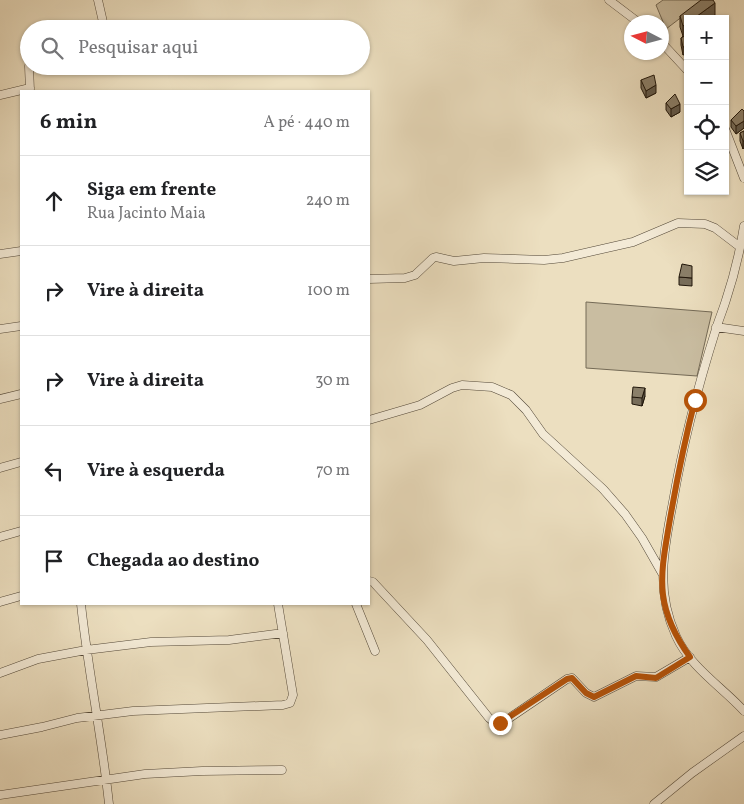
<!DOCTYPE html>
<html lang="pt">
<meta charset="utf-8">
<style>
:root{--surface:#fff;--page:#f6f6f6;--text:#202124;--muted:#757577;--line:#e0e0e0}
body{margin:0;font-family:Vollkorn,serif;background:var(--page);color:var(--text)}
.controls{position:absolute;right:15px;top:15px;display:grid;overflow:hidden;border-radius:0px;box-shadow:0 1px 4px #0004}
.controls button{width:45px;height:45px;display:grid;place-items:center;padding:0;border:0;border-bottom:1px solid var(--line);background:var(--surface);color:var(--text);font:25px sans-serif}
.compass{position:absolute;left:624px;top:15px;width:45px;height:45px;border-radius:50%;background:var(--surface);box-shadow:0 1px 4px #0004;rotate:276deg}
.stop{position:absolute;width:15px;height:15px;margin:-11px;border:4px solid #b45309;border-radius:50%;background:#fff}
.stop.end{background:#b45309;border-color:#fff;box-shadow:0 1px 5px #0008}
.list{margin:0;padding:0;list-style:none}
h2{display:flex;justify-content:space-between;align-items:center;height:65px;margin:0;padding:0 20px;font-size:21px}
h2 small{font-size:16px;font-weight:400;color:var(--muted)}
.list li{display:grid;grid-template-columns:32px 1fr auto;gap:15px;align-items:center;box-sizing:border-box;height:90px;padding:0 20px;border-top:1px solid var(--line)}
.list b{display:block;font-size:19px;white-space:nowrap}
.list p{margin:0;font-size:16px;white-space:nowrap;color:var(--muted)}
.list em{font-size:16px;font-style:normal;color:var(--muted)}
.icon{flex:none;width:28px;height:28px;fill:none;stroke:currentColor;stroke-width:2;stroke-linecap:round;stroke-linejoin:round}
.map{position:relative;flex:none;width:744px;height:804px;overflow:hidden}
.search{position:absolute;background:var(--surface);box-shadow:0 1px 4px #0004;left:20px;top:20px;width:350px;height:55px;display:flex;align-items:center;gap:12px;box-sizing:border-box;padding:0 18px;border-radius:28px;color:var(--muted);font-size:19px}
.panel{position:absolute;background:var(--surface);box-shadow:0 1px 4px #0004;left:20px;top:90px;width:350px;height:515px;border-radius:0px}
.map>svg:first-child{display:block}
</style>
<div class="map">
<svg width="744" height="804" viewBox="0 0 744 804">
<rect width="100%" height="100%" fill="#ecdfc0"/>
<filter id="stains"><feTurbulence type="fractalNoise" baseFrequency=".004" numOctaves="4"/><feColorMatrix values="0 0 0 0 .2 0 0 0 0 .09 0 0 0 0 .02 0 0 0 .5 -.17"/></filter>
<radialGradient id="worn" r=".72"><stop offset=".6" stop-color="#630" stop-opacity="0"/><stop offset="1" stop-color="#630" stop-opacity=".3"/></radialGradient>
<path fill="#c9bda1" stroke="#746a56" d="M663,0H704L666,29L656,5Z
M586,302L712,312L697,376L586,368Z"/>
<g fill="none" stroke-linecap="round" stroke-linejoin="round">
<g stroke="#534838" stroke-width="9">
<path id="minor" d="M98,0L103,22L102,29
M609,0L638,22
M662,43L688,71
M29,66L30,91
M0,95L30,88
M725,129L744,178
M744,226C740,251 734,276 726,300C723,310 719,319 716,329C698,386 683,443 673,502C664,549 655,590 676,636C690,667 722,687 744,711
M0,254L21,251
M369,279L405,278L415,275L433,258L436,257L454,261L484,258L544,260L563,258L633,242L678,223L705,224L715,228L740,247
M716,327L744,331
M0,329L21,326
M0,399L21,394
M369,420L420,405L452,388L462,385L492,387L511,395L526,410L543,434L603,489L625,514L642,538L662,573
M0,468L21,462
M0,537L21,531
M369,581L373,582L427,640L489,718C495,723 498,724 505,721L567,679L572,678L586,693L594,697L636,676L656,677L690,657
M0,602L21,596
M81,604C88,671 102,737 109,804
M356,604L375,651
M0,673L38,659L86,650L151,642L229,640L283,633
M0,735L42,727L77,718L133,711L283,705L290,703L293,695L278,604
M0,795L145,774L202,771L282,770
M654,804L692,773L744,736"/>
</g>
<use href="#minor" stroke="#f3ead6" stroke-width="8"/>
</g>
<path fill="#776d5a" stroke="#20160a" d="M715,15L688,19V52L683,55L681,45V38L683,36L680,27V16Z
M641,80L656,93L646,98L641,88Z
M666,103L680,112L671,117L666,110Z
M744,111V128L736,134L731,127V120Z
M744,131L743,149L740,141V133Z
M679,277L692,278V286L679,285Z
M645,396L642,406L632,404V397Z"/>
<path fill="#61594a" stroke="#20160a" d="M715,3V15L709,19H693Z
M688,22V34L683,37V26Z
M688,45V52L683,55V47Z
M656,85V93L646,98V91Z
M680,104V112L671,117V109Z
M744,121V128L736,134V126Z
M743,141H744V148L743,149Z
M645,388V396L642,406V398Z"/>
<path fill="#8a7f69" stroke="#20160a" d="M701,0H713L715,3L693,19H688V22L683,26L680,16Z
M688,34V45L683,47L681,38Z
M654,75L656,85L646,91L641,80Z
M675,94L680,104L671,109L666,103Z
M742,109L744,111V121L736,126L731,120Z
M744,131V141H743L740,133Z
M682,264L692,266V278L679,277Z
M633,387L645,388L642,398L632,397Z"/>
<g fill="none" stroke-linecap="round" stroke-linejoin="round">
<path stroke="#b45309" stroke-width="6" d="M500,723L567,679L572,678L586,693L594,697L636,676L656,678L690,657C677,639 666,618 663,595C660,570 666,544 670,519C677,479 685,439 695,400"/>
</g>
<rect width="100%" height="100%" filter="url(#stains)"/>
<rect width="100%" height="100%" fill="url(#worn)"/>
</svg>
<div class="controls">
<button>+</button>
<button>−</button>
<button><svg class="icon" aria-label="locate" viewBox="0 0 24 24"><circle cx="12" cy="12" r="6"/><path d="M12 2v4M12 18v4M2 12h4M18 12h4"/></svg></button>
<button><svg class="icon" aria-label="layers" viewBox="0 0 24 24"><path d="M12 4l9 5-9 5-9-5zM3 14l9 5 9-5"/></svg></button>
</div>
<svg class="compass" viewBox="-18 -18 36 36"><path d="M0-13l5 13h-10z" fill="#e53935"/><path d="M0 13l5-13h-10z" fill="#757577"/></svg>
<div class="stop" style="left:695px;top:400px"></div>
<div class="stop end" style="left:500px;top:723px"></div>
<div class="search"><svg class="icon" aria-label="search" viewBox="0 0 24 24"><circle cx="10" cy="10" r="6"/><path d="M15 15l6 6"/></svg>Pesquisar aqui</div>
<section class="panel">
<h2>6 min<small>A pé · 440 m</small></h2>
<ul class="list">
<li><svg class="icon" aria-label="ahead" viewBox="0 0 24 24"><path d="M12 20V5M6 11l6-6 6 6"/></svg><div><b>Siga em frente</b><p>Rua Jacinto Maia</p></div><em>240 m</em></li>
<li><svg class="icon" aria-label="right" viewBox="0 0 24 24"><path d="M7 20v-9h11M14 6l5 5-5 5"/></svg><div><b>Vire à direita</b></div><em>100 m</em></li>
<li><svg class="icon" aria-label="right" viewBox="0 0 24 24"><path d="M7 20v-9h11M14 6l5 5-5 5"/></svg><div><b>Vire à direita</b></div><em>30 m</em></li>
<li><svg class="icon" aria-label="left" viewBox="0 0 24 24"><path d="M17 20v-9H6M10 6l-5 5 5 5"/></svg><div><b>Vire à esquerda</b></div><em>70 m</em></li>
<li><svg class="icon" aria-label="arrive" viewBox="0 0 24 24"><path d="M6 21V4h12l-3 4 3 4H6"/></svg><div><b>Chegada ao destino</b></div></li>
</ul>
</section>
</div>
